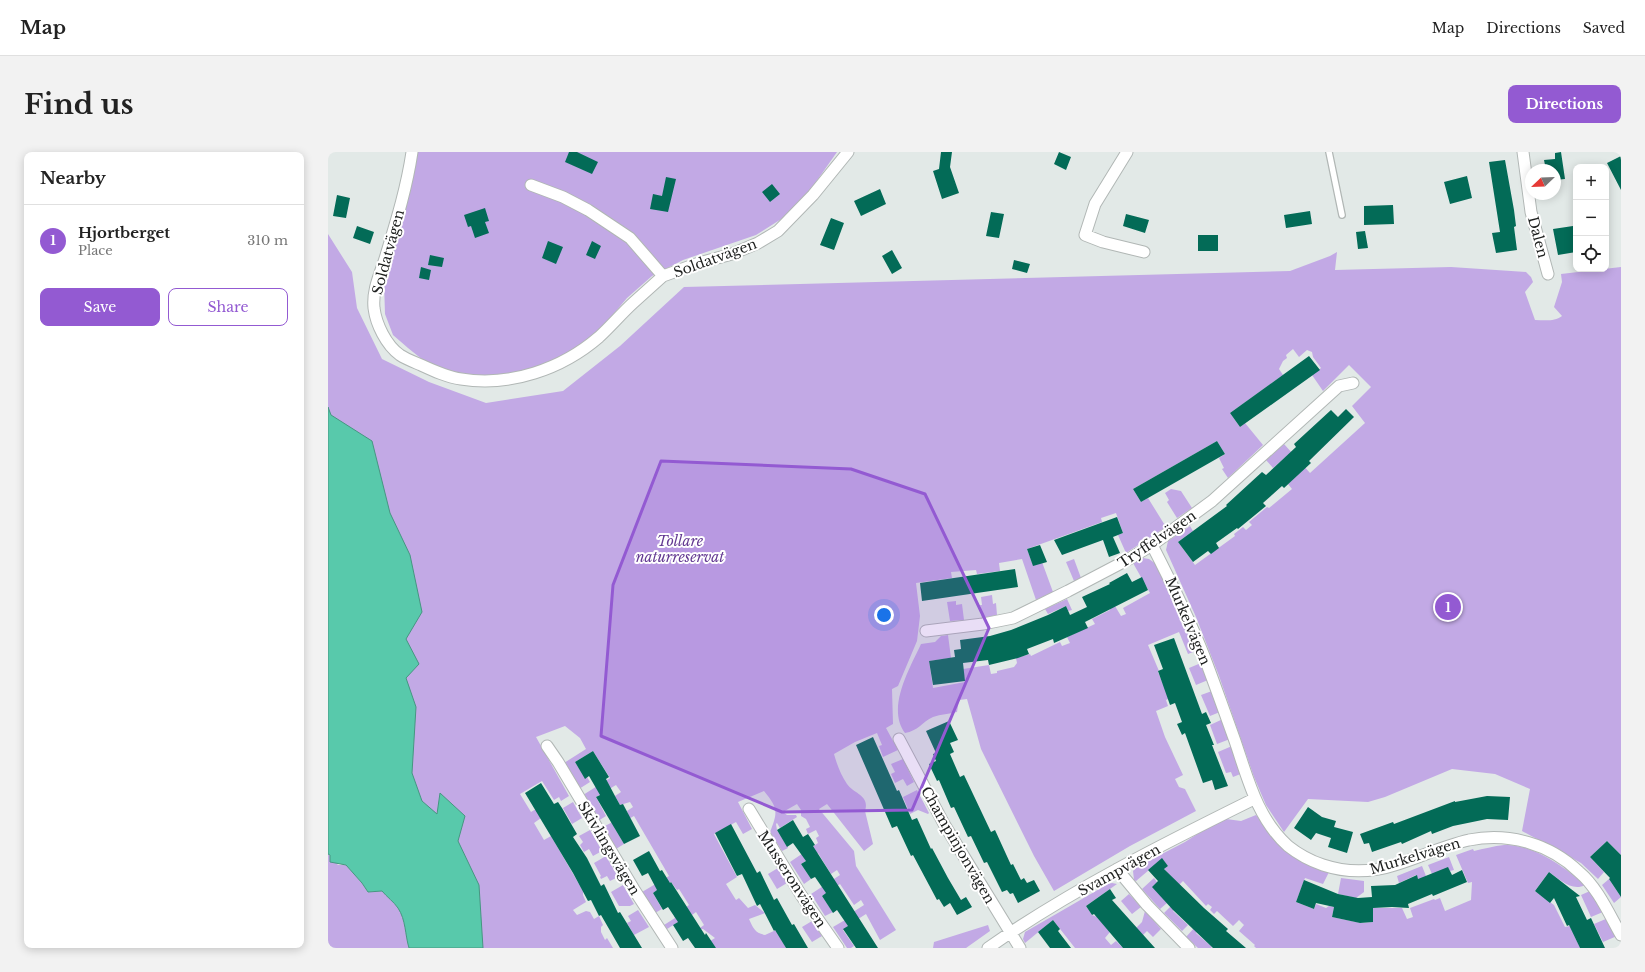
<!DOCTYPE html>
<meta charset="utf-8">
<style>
:root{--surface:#fff;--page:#f2f2f2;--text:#222;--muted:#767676;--line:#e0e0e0;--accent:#935ad2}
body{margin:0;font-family:"Libre Baskerville",serif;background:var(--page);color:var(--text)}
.controls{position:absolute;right:12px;top:12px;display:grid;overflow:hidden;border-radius:8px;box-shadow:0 2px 10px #0003}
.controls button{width:36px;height:36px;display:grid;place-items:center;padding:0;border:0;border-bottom:1px solid var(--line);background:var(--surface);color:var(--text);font:20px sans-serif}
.compass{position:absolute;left:1197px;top:12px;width:36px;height:36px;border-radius:50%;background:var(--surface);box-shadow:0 2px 10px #0003;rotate:247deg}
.you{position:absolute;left:556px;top:463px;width:14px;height:14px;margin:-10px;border:3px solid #fff;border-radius:50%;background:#1a73e8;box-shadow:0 0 0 6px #1a73e833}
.badge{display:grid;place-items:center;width:26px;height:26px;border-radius:50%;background:var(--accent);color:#fff;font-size:13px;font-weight:700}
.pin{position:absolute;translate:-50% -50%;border:2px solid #fff;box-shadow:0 1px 4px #0006}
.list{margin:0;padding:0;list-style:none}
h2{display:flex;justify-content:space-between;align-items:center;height:52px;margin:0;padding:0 16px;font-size:17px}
h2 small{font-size:13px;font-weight:400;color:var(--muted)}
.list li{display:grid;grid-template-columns:26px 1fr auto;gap:12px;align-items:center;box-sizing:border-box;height:72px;padding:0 16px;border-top:1px solid var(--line)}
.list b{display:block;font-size:15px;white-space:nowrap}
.list p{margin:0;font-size:13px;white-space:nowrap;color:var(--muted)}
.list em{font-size:13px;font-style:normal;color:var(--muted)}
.actions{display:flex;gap:8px;padding:12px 16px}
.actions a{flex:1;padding:9px 0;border:1px solid var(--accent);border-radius:8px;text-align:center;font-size:14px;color:var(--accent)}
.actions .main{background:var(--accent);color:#fff}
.icon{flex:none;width:22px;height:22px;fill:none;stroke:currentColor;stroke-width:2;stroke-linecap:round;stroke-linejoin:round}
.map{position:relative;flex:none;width:1293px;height:796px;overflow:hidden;border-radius:8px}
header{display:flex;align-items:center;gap:24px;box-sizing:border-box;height:56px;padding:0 20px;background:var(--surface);border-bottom:1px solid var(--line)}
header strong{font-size:19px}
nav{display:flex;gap:22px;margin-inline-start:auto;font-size:14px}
.intro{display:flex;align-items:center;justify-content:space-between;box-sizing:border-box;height:96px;padding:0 24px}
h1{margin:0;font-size:28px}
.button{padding:10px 18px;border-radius:8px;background:var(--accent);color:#fff;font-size:14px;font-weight:700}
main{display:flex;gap:24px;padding:0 24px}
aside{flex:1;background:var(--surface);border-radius:8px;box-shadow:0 2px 10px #0003}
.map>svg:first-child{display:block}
</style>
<header>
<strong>Map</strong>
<nav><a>Map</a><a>Directions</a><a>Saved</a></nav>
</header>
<div class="intro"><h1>Find us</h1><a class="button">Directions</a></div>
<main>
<aside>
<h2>Nearby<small></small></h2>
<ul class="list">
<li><span class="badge">1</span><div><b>Hjortberget</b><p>Place</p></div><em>310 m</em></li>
</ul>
<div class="actions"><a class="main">Save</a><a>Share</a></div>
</aside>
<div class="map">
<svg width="1293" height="796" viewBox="0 0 1293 796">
<rect width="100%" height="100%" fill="#e2e9e7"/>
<path fill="#c2a9e5" d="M89,0H509L483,37L458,64L428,83L355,108L324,124L299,146L277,172L255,191L240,202L211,215L177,223L133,224L113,217L95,208L80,196L65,183L57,162L56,130L65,104Z
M0,82L24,120L29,156L54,207L101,230L158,251L235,239L292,194L356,135L962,119L1002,104L1009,100L1007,118L1123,115L1198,120L1203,125L1205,130L1197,140L1207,168C1216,168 1226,170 1234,164L1226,155L1234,130L1233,122L1293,115V703L1279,689L1262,705L1276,720L1270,727L1253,711L1194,679L1202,637L1167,622L1124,617L1057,645L1040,650L980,647L956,680L938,653L926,625L891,524L868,465L838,398L840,389L862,374L865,379L850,390L867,413L907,384L906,382L915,375L918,378L924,373L921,370L939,355L941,356L964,337L960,332L974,319L960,303L945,316L938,308L956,292L982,321L1037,271L1024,254L1043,235L1021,213L995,239L984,223L993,216L985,205L984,200L979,198L971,205L965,197L958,203L959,206L955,209L951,217L955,223L902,261L912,275L917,271L935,293L900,326L894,317L896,316L891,306L897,302L889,289L805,337L813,350L820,346L838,375L798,401L790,383L795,381L788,361L773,366L774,370L699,397L705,413L714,410L725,440L708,448L694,407L671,411L672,419L649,422L648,418L623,420L624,426L588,431L592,464L589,489L570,534L564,537L565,572L558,576L570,598L555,605L551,594L554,593L549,581L527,590L506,602C509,613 513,623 519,632C526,642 542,643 537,659L545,692L536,699L499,652L491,657L526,699L528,714L568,778L552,788L538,762L527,769L522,762L536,753L533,748L526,753L512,732L494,744L505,760L497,764L483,742L512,723L509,718L503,722L490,701L473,712L483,727L476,732L462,710L490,691L488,686L491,684L488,678L480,682L478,677L482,675L478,667L473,664V658L469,652L455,660L459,663H468L469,665L452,676L449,671L448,672L449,678L460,696L454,699L442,680C450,660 450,656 436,639L410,650L424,677L415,682L408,670L386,682L409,725L398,732L408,748L411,746L420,756L427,753L437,761L421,767C425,776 427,781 437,783L448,778L458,796H388L386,794L371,796L387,786L375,777H373L372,776L376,773L368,760L364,763L363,762L339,777L336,773L347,766L346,764L361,753L351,737L349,738L343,730L325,741L334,757L327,761L314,740L341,724L306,664L286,675L296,692L288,697L275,675L300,662L299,659L305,655L302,650L292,653L287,644L293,640L288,633L268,645L278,664L270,669L255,643L282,626L265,599L247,610L257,626L259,625L262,630L251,637L236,611L258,597L252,586L237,574L208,585L241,644L233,649L231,645L226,648L214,629L192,642L203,660L208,657L213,666L206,671L216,688L223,684L255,739V743L258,750L245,758L249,763L258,759L262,760L266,767L271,764L275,773L273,775V780L277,788L279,786L285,796H116L0,650Z
M843,337L853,339L864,356L849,366L839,350L841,348L837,341Z
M815,406L821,407L828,412L870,498L860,502L851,480L820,493L831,519L830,520L835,532L849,543L838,548L840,554L828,559L837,585L855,623L847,627L851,635L857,637L868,659L802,694L726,739L706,704L653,597L639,547L631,548L629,560C621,562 613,562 605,565C594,570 590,579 577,581C558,556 582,516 593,492L607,490L613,484L620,483L623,506L601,509L605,536L637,530L635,517L661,513L663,522L669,521V519L686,515L689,511L688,506L702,502L703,504L732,490L734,494L742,491L739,485L767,472L764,467L782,458V456L787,454L793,464L798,462L795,456L822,441L805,411Z
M746,407L753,426L746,429L738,410Z
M664,443L665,452L668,451L669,463L654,466L652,453H654L653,445Z
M739,447L744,458L740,459L738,454L720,462L717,457Z
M628,449V453L634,452L636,468L622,469L619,450Z
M873,511L880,528L868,533L861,516Z
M884,539L892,560L882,564L873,543Z
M895,567L902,587L889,592L882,573Z
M904,594L915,621L905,625L903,620L898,621L890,600Z
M575,607L586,630L579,634L575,627L567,631L563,622L567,620L563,612Z
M589,638L601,661L600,662L590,658L582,662L575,645Z
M245,650L254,666L244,672L235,656Z
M928,663C948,688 968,713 1001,720L995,732L977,726L968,750L986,757L988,752L998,756L1001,754L1006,755L1004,765L1033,771L1045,770V756H1074L1079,767L1085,765L1082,756L1106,747L1107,748L1112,746L1117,759L1143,748L1144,730L1140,731L1128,703L1145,697L1146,699C1155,697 1166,694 1176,693C1203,691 1238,716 1257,733C1244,740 1231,727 1221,720L1207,739L1226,753L1237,775L1242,774L1252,796H928L926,794L927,793L911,779L916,773L911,768L905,774L889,759L886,762L882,758L884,755L880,752L878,754L855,729L851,733L836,717L840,714L834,707L808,729L806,728L805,719L809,715L857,690L871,681L898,667L913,669Z
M262,678L274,699L265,704L261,697L256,700L252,693L255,690L251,684Z
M0,702L10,713H18L34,731L40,740L54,739C59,745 66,750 70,756C78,767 77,783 81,796H0Z
M278,704L290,725L282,729L279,724L273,727L272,725L273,724L266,711Z
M1121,705L1126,718L1122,719L1120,716L1104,722L1100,713Z
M1094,714L1098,724L1091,729L1088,723L1071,731L1069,724Z
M450,716L459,731L449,737L440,722Z
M826,726L829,730L839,751L832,757L814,737Z
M1013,726L1036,729V740L1028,746L1010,742Z
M1281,727L1293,745L1286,751L1274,733Z
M784,731L789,732L758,754L764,763L769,765L782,780L777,786L783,793L788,789L795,796H747L725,768L697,791L695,787L697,780L780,732Z
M295,733L306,752L302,754H291L283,740Z
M1262,739L1275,760L1263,765L1253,743Z
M801,742L813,755L804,762L793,749Z
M844,753L847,756L845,759L860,773L854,779L836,761Z
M310,758L321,775L306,783L299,771L303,769L300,764Z
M817,759L833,777L825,785L819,779L815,783L808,776L814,770Z
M1280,766L1289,784L1275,790L1266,772Z
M517,768L521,774L515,778L526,794L523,796H519L505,775Z
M484,769L494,784L484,790L474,775Z
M660,773L662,779L638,796H605L606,790Z
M867,775L871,778L868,781L884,795L883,796H870L858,785Z"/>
<path fill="#58c9ab" stroke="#469681" d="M0,255L3,263L44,289L62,361L82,403L94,460L78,487L91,512L78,526L88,555L84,621L94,649L109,662L112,641L137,664L130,689L151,733L155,796H81C77,783 78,768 70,756C66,750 59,745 54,739L40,740L34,731L18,713L2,710V703L0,702Z"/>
<path fill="#036b57" d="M241,0H249L270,10L264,22L237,10Z
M613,0H624L622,15L631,41L614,47L605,19L611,17Z
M731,0L743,5L738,18L726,12Z
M1233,0L1237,27L1227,28V18H1218L1216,8L1227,7V1Z
M1293,4V38L1279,11Z
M1177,8L1186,58L1188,74L1186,75L1189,98L1168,101L1164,81L1172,80L1161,10Z
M1139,24L1144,46L1122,52L1116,30Z
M338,25L348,27L340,60L322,57L325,42L334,44Z
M444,32L452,42L442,50L434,40Z
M552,37L558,52L533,64L526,49Z
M9,43L22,46L18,66L5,64Z
M1065,53L1066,72L1036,73V54Z
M157,56L161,69L157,70L161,81L147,86L143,74L140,75L136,63Z
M982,59L984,72L958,76L956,63Z
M663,60L676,62L671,86L658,84Z
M798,62L821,68L817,81L795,74Z
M503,66L516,71L506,98L492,93Z
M29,74L46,80L42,92L25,86Z
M1245,74L1248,100L1230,103L1225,77Z
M1037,79L1040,96L1030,97L1028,80Z
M870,83H890V99H870Z
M220,89L235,95L228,112L214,106Z
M264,89L273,94L267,107L258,103Z
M564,98L574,116L564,122L554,104Z
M102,103L116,106L114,115L100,113Z
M686,108L702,112L699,121L684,117Z
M93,115L103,118L101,128L91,126Z
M981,204L992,218L912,275L902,261Z
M1018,257L1026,265L981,309L983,311L956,336L954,334L935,351L938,354L910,377L909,376L888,391L891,396L883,402L880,399L865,410L850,390L899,354L898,353L934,320L938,323L968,295L966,292L1003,258L1010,265Z
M889,289L897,302L813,350L805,337Z
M789,365L795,381L785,385L792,401L781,405L775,388L734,403L726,388Z
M712,393L719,410L705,414L699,397Z
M687,417L690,435L594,449L592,431Z
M799,421L804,430L814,425L820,438L757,470L760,476L726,491L725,487L699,497L701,502L690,506L661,513L660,508L635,511L637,529L605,533L601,509L627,505L626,498L633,497L632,488L662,484L683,478L720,463L738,454L742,463L759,455L754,445L782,432L781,431Z
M846,486L874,562L878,560L883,571L878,573L886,593H884L900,634L887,638L884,628L875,631L857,581L854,583L849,572L854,570L847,551L842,553L830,519L835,517L826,493Z
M621,569L630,588L622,591L626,600L622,602L632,625L636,623L663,680L667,678L683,713L685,712L693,728L696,726L699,731L706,728L712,739L690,751L685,741L682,742L679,738L674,740L659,710L656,711L643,684L640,685L626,655L623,656L611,628L609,629L601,612L608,609L605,602L608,601L598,579Z
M545,585L569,639L571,638L584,668L589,666L603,697L604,696L620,726L633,748L638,745L644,755L629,763L622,751L616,755L611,747L609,748L585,703L583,704L569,674L564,676L528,593Z
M265,599L281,625L278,627L287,644L292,653L295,652L312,684L296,692L268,645L272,643L261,624L257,627L247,610Z
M213,631L226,652L230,650L234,656L249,682L245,685L259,706L273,734L276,732L290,761L292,760L314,796H292L273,763L271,764L263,748L260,749L245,721L197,641Z
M1159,644L1182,645L1180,668L1159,667L1125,674L1104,682L1103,679L1074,692L1073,690L1044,700L1041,691L1036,692L1032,682L1065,670L1066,672L1127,649V650Z
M980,655L994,665L1008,669L1006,675L1025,680L1019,701L1000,695L1003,686L988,681L983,688L966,676Z
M465,668L475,685L480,682L487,693L485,694L550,796H528L515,777L520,774L509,758L505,761L494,744L498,741L487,725L483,727L473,712L478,709L465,691L459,695L449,678Z
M403,672L429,721L432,719L446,748L449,746L464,773L466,772L480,796H458L447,778L446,779L432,752L429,754L414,722L409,724L387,681Z
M1279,689L1293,703V745L1281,727L1282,726L1262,705Z
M321,699L332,719L334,718L342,731L343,730L377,783L378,781L388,796H367L360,786L355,789L345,773L350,770L340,755L335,758L325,741L329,738L320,721L314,724L305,708Z
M834,706L840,714L836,717L876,756L900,777L898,779L918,796H885L845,758L824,735L830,729L820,718Z
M1120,715L1124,723L1134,718L1139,730L1105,744L1104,742L1080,752L1081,756L1064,755L1045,756V770L1032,771L1004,765L1006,755L988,751L986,757L968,750L976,728L1010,742L1030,746L1044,745L1043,734L1067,733L1089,723L1090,727Z
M1221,720L1252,744L1248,745L1259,768L1263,766L1277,796H1252L1241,773L1239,774L1226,746L1222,751L1207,739Z
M782,737L788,746L784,748L827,796H795L766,762L764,763L758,754Z
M725,768L732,777L730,779L743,796H722L710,780Z"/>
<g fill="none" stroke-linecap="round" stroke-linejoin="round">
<g stroke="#b1b7b5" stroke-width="8">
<path id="service" d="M1001,0L1014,63"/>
</g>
<g stroke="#b1b7b5" stroke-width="13">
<path id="minor" d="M84,0C79,34 69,67 59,100C54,119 44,135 46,156C48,172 58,193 72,203C78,207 86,210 93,213C106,219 119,225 133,227C182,235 234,217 271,185C283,174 293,162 305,151C315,142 325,133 335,124
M799,0L767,52L757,83L775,90L816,100
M1195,0L1203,60L1220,122
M203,33L235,45L260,58L302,86L335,124L371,111L404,102L430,91L450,79L485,43L520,0
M824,393C843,430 861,466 876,504C887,533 897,561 907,589C920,627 929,666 960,694C970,702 983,709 995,713C1053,732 1088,700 1141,688C1181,680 1222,692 1251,720C1270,736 1281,762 1293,783
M598,479L655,472L685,466L740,439L801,407L824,393L884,349L1011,234L1025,231
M571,587L616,672L692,796
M219,594L230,610L307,739L344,796
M421,657L473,743L510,796
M789,717L819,753L861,796
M660,796C743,738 835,692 926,647"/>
</g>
<use href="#service" stroke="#fff" stroke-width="5.5"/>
<use href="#minor" stroke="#fff" stroke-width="11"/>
</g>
<path fill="#935ad2" fill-opacity="0.2" stroke="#935ad2" stroke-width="3" stroke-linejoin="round" d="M333,309L523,317L597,342L661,476L584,658L454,660L273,584L285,433Z"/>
<g text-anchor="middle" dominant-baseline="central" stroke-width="4" stroke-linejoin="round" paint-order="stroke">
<g font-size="14" fill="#1d1f1e" stroke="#fff">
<text transform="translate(1210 85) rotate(75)">Dalen</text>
<text transform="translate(60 100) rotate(-75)">Soldatvägen</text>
<text transform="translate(387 106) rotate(-20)">Soldatvägen</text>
<text transform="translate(829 387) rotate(-34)">Tryffelvägen</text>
<text transform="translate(860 469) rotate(67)">Murkelvägen</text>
<text transform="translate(630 693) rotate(60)">Champinjonvägen</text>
<text transform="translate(281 696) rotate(59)">Skivlingsvägen</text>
<text transform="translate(1087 704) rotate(-17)">Murkelvägen</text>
<text transform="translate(791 718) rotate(-29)">Svampvägen</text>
<text transform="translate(464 727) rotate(57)">Musseronvägen</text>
</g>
<g font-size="14" font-style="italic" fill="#643a92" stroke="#fff">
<text x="352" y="389">Tollare<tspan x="352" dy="16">naturreservat</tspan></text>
</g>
</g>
</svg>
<div class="controls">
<button>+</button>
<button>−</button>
<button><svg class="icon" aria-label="locate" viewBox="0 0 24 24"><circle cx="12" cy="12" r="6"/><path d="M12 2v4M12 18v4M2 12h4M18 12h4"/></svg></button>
</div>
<svg class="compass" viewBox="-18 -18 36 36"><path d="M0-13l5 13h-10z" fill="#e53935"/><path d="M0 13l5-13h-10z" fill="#767676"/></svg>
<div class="you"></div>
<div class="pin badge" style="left:1120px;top:455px">1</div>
</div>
</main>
